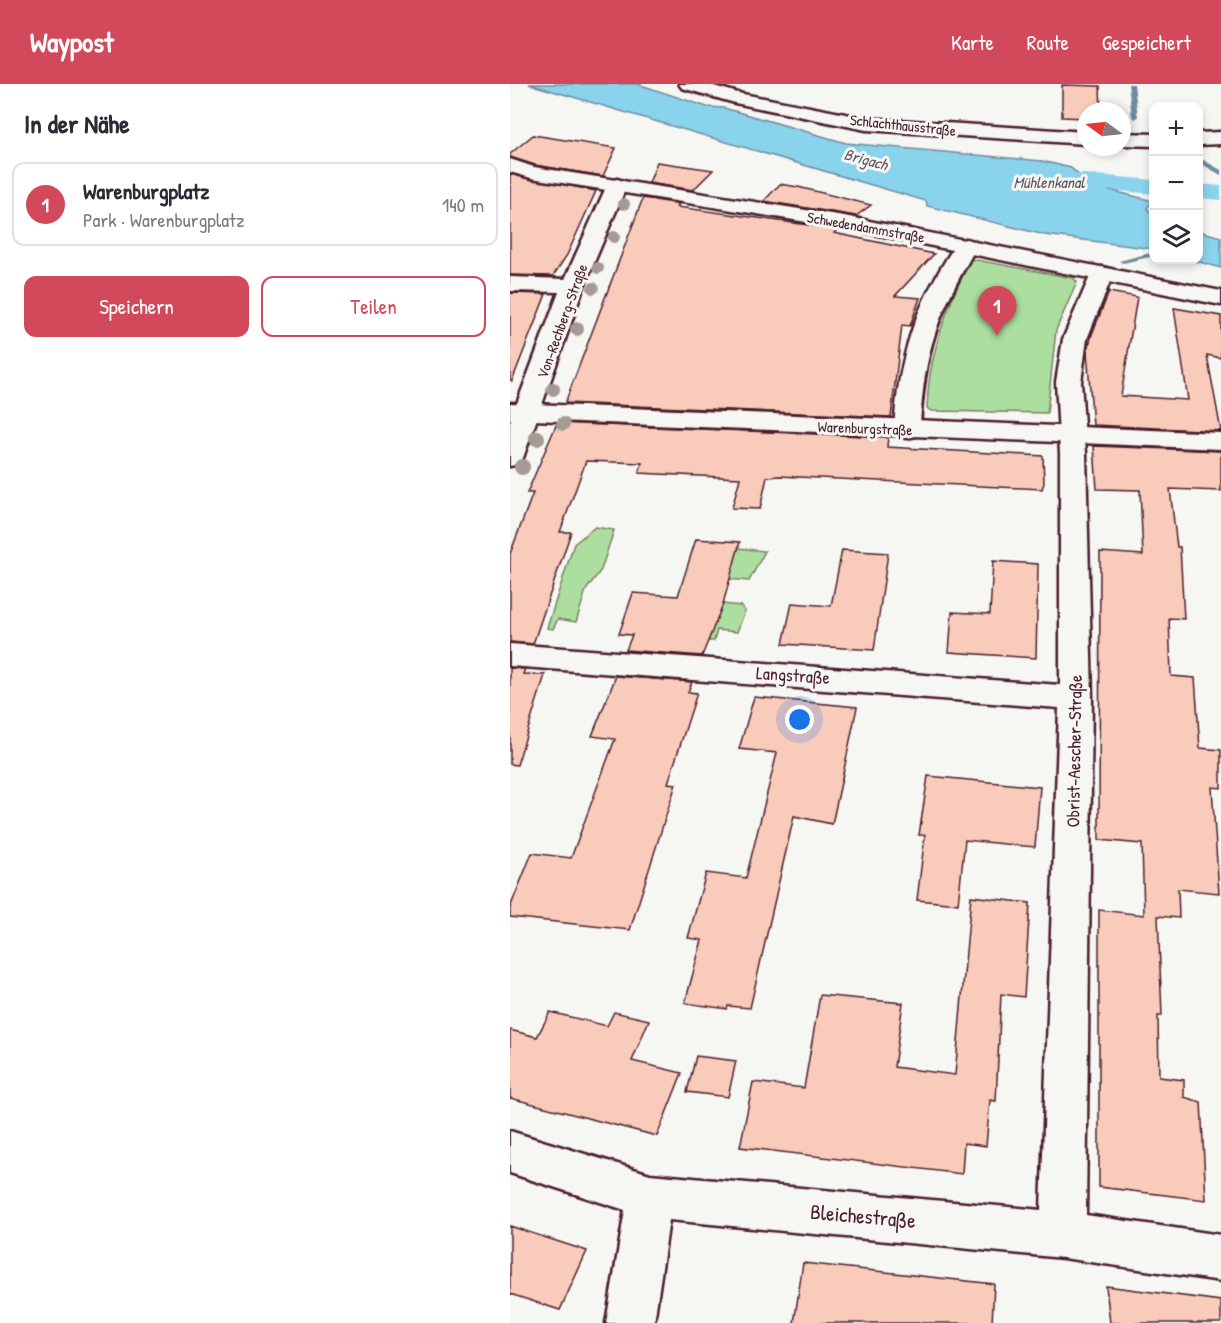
<!DOCTYPE html>
<html lang="de">
<meta charset="utf-8">
<style>
:root{--surface:#fff;--page:#f2f2f3;--text:#2b2b33;--muted:#7c7c81;--line:#e1e1e2;--accent:#d1495b}
body{margin:0;font-family:"Patrick Hand",sans-serif;background:var(--page);color:var(--text)}
.controls{position:absolute;right:18px;top:18px;display:grid;overflow:hidden;border-radius:12px;box-shadow:0 3px 9px #0003}
.controls button{width:54px;height:54px;display:grid;place-items:center;padding:0;border:0;border-bottom:2px solid var(--line);background:var(--surface);color:var(--text);font:30px sans-serif}
.compass{position:absolute;left:567px;top:18px;width:54px;height:54px;border-radius:50%;background:var(--surface);box-shadow:0 3px 9px #0003;rotate:285deg}
.you{position:absolute;left:290px;top:636px;width:21px;height:21px;margin:-15px;border:4px solid #fff;border-radius:50%;background:#1a73e8;box-shadow:0 0 0 9px #1a73e833}
.badge{display:grid;place-items:center;width:39px;height:39px;border-radius:50%;background:var(--accent);color:#fff;font-size:20px;font-weight:700}
.pin{position:absolute;translate:-50% -50px;filter:drop-shadow(0 2px 3px #0008)}
.pin::after{content:'';position:absolute;top:32px;width:21px;height:18px;background:inherit;clip-path:polygon(0 0,100% 0,50% 100%)}
.list{margin:0;padding:0;list-style:none}
h2{display:flex;justify-content:space-between;align-items:center;height:78px;margin:0;padding:0 24px;font-size:26px}
h2 small{font-size:20px;font-weight:400;color:var(--muted)}
.list li{display:grid;grid-template-columns:39px 1fr auto;gap:18px;align-items:center;box-sizing:border-box;height:84px;margin:0 12px 12px;padding:0 12px;border:2px solid var(--line);border-radius:12px}
.list b{display:block;font-size:22px;white-space:nowrap}
.list p{margin:0;font-size:20px;white-space:nowrap;color:var(--muted)}
.list em{font-size:20px;font-style:normal;color:var(--muted)}
.actions{display:flex;gap:12px;padding:18px 24px}
.actions a{flex:1;padding:14px 0;border:2px solid var(--accent);border-radius:12px;text-align:center;font-size:21px;color:var(--accent)}
.actions .main{background:var(--accent);color:#fff}
.icon{flex:none;width:33px;height:33px;fill:none;stroke:currentColor;stroke-width:2;stroke-linecap:round;stroke-linejoin:round}
.map{position:relative;flex:none;width:711px;height:1239px;overflow:hidden}
header{display:flex;align-items:center;gap:36px;box-sizing:border-box;height:84px;padding:0 30px;background:var(--accent);color:#fff}
header strong{font-size:28px}
nav{display:flex;gap:33px;margin-inline-start:auto;font-size:21px}
main{display:flex}
aside{flex:1;background:var(--surface)}
.map>svg:first-child{display:block}
</style>
<header>
<strong>Waypost</strong>
<nav><a>Karte</a><a>Route</a><a>Gespeichert</a></nav>
</header>
<main>
<aside>
<h2>In der Nähe<small></small></h2>
<ul class="list">
<li><span class="badge">1</span><div><b>Warenburgplatz</b><p>Park · Warenburgplatz</p></div><em>140 m</em></li>
</ul>
<div class="actions"><a class="main">Speichern</a><a>Teilen</a></div>
</aside>
<div class="map">
<svg width="711" height="1239" viewBox="0 0 711 1239">
<rect width="100%" height="100%" fill="#f6f6f2"/>
<filter id="ink" filterUnits="userSpaceOnUse"><feTurbulence type="fractalNoise" baseFrequency=".0167" numOctaves="2"/><feDisplacementMap in="SourceGraphic" scale="12" xChannelSelector="R" yChannelSelector="G"/><feConvolveMatrix kernelMatrix="1 2 1 2 8 2 1 2 1" color-interpolation-filters="sRGB"/></filter>
<g filter="url(#ink)">
<path fill="#acde9f" stroke="#7b7e65" stroke-width="1.5" d="M461,175L563,194L567,198L546,246L537,329L421,327L417,324C418,271 437,221 461,175Z
M85,443L104,446L91,486L76,506L66,538L48,535L43,545L37,544L64,460Z
M228,464L255,467L239,497L219,495Z
M212,520L231,522L235,527L227,548L207,546L204,557H198Z"/>
<path fill="#8ad3ec" stroke="#708b9f" stroke-width="1.5" d="M19,0H128L197,23L214,24L336,59L532,77L561,84L580,101L643,117L637,124L643,132V165L535,151L417,122L416,117Z
M689,147L711,153V184L682,176H688Z"/>
<g fill="none" stroke-linecap="round" stroke-linejoin="round">
<path fill="#708b9f" fill-rule="evenodd" d="M618,0H624L628,33L625,35L622,33Z
M688,73L711,86V91L688,78Z
M644,168V172L613,179L609,177Z"/>
<path fill="#8ad3ec" fill-rule="evenodd" d="M575,90L644,96V110L575,104L525,105L517,103L514,98L517,93L525,91Z
M688,100L711,102V116L688,114Z"/>
</g>
<path fill="#f9cbbb" stroke="#4a1f2b" stroke-width="1.5" d="M552,1L590,2L591,27H576V34L552,33Z
M23,51L106,64L93,92L25,81L0,73V70Z
M147,78L203,86L183,106L139,99Z
M0,90L86,107L57,171L43,192L0,191Z
M270,100L288,103L361,121L346,132L254,117Z
M133,114L169,120L167,123L328,145L324,149L424,170L385,212L410,214L400,242L392,241L381,333L55,319Z
M599,208L627,213L611,312L678,316L664,224L711,232V274L697,271L711,347L583,341L577,268L582,250Z
M0,209L36,210L2,297L0,296Z
M47,339L378,353L377,363L533,372L534,399L532,405L269,392L257,393L250,425L222,424L230,394L129,389L132,379L76,377L50,448H61L23,560L0,558V470L23,409H17Z
M584,362L711,367V407L660,405L667,463H670L674,535L659,534L661,592L685,594L690,664L711,666V704L702,703L709,809L668,805L669,834L648,832L652,932H648L649,993L674,996V1013L691,1018L696,1116L589,1103V826L634,831L632,760L589,756L590,468L633,471L630,406L587,405Z
M186,455L230,458L213,520L192,572L116,566L122,551L109,550L123,509L168,512Z
M332,466L378,469L364,566L273,560L282,519L321,522Z
M483,477L528,480L526,574L439,568L442,528L480,530Z
M0,584L15,585L13,590L35,591L7,681L0,680Z
M106,592L182,598L178,608L187,609L158,699L166,700L120,846L0,833V824L22,769L61,774L105,655L82,652Z
M244,613L347,623L336,676L322,740L284,732L240,924L218,922L217,925L175,919L192,856L178,854L196,789L236,794L267,669L229,665Z
M418,692L530,703L525,763L455,756L448,820L407,816L415,751H409Z
M461,812L520,819L514,913L491,910L486,1017L480,1016L476,1062L454,1059L452,1090L230,1063L243,998L294,1004L310,911L393,919L384,983L445,991Z
M40,928L97,942L104,928L139,936L122,977L172,989L147,1052L0,1014V946L27,953Z
M186,972L226,977L218,1013L177,1008Z
M0,1142L77,1167L50,1226L0,1210Z
M293,1179L484,1200L482,1239H284Z
M596,1202L711,1217V1239H600Z"/>
<g fill="none" stroke-linecap="round" stroke-linejoin="round">
<g stroke="#4a1f2b" stroke-width="5">
<path id="street" d="M169,0H197L228,9L356,34L576,48V60L356,46L225,19L172,4Z
M711,48V60L688,61V49Z
M612,49L644,50V62L612,61Z
M107,95L114,97L117,101L74,202L13,374L10,380L0,382V338L49,208L0,207V193L55,195L97,101L100,97Z
M456,155L464,157L467,162C427,231 414,266 410,346L406,352L397,354L388,352L384,346C389,270 405,221 448,157Z
M592,183L600,185L603,190L577,255L571,298L576,369L582,614L576,1131L711,1151V1197L553,1174L159,1136L144,1239H96L115,1126L0,1089V1047L140,1090L531,1126L549,624L0,582V560L550,601V369L546,298L553,255L581,190L584,185Z"/>
</g>
<g stroke="#4a1f2b" stroke-width="5">
<path id="secondary" d="M0,75L24,83L334,132L711,207V221L334,144L21,94L0,88Z
M0,319L711,349V365L0,335Z"/>
</g>
<use href="#street" fill="#f6f6f2" fill-rule="evenodd"/>
<use href="#secondary" fill="#f6f6f2" fill-rule="evenodd"/>
</g>
<g fill="#a59a94">
<circle cx="114" cy="120" r="6"/>
<circle cx="104" cy="153" r="6"/>
<circle cx="88" cy="184" r="6"/>
<circle cx="83" cy="204" r="6"/>
<circle cx="67" cy="245" r="7"/>
<circle cx="43" cy="305" r="7"/>
<circle cx="53" cy="340" r="7"/>
<circle cx="27" cy="354" r="8"/>
<circle cx="12" cy="383" r="8"/>
</g>
</g>
<g text-anchor="middle" dominant-baseline="central" stroke-width="6" stroke-linejoin="round" paint-order="stroke">
<g font-size="15" fill="#4a1f2b" stroke="#f6f6f2">
<text transform="translate(393 41) rotate(6)">Schlachthausstraße</text>
<text transform="translate(356 143) rotate(10)">Schwedendammstraße</text>
<text transform="translate(52 237) rotate(-70)">Von-Rechberg-Straße</text>
<text transform="translate(355 344) rotate(2)">Warenburgstraße</text>
</g>
<g font-size="16" font-style="italic" fill="#5d5565" stroke="#f6f6f2">
<text transform="translate(356 75) rotate(15)">Brigach</text>
<text x="539" y="98">Mühlenkanal</text>
</g>
<g font-size="18" fill="#4a1f2b" stroke="#f6f6f2">
<text transform="translate(283 591) rotate(4)">Langstraße</text>
<text transform="translate(564 667) rotate(-89)">Obrist-Aescher-Straße</text>
</g>
<g font-size="21" fill="#4a1f2b" stroke="#f6f6f2">
<text transform="translate(353 1132) rotate(5)">Bleichestraße</text>
</g>
</g>
</svg>
<div class="controls">
<button>+</button>
<button>−</button>
<button><svg class="icon" aria-label="layers" viewBox="0 0 24 24"><path d="M12 4l9 5-9 5-9-5zM3 14l9 5 9-5"/></svg></button>
</div>
<svg class="compass" viewBox="-18 -18 36 36"><path d="M0-13l5 13h-10z" fill="#e53935"/><path d="M0 13l5-13h-10z" fill="#7c7c81"/></svg>
<div class="you"></div>
<div class="pin badge" style="left:487px;top:252px">1</div>
</div>
</main>
